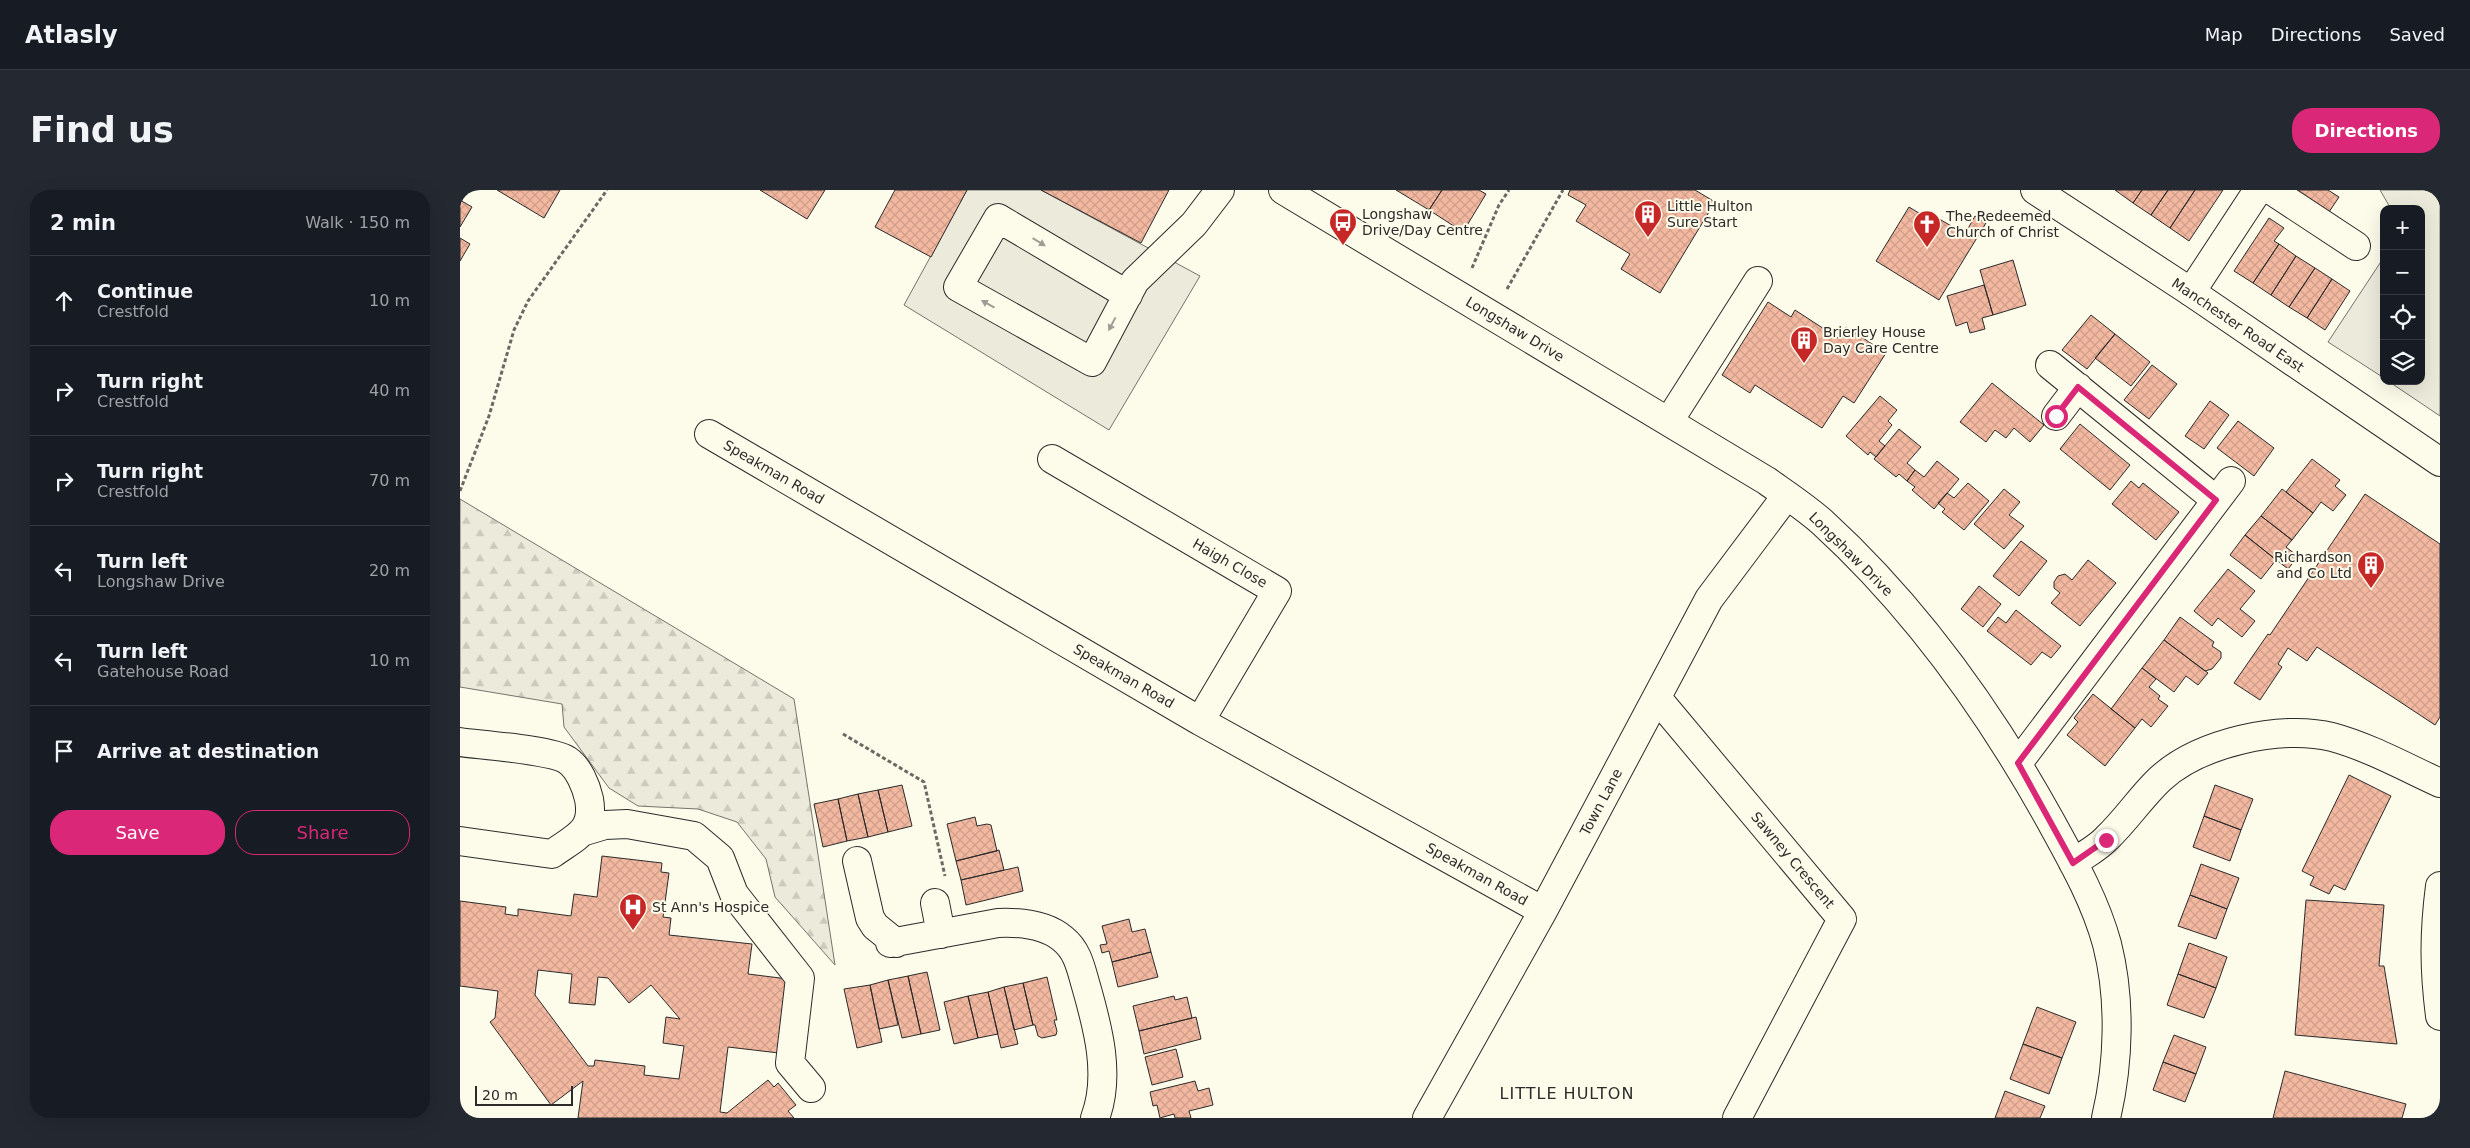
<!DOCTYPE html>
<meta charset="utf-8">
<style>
:root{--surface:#171b24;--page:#242831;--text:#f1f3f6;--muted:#9ea1a6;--line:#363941;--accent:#db2777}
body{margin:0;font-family:"DejaVu Sans",sans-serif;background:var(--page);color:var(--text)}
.controls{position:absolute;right:15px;top:15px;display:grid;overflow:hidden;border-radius:10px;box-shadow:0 5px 20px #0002}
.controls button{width:45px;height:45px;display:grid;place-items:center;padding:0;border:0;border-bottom:1px solid var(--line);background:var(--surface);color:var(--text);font:25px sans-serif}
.scale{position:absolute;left:15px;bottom:12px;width:98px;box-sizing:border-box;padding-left:5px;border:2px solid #2b2b2b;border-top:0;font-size:14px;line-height:18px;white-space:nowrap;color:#2b2b2b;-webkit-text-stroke:4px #fdfbea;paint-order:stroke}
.stop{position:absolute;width:15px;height:15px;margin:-11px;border:4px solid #db2777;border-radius:50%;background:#fff}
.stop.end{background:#db2777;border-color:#fff;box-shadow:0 1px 5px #0008}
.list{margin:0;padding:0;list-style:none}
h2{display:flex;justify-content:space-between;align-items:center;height:65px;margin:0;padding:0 20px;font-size:21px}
h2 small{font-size:16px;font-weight:400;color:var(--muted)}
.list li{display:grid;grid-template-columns:32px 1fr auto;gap:15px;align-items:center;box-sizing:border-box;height:90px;padding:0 20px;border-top:1px solid var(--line)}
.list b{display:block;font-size:19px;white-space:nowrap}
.list p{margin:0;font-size:16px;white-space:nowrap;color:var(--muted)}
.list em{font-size:16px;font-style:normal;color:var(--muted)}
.actions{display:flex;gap:10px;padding:15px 20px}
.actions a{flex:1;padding:11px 0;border:1px solid var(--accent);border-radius:20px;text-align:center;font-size:18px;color:var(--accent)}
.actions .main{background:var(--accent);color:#fff}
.icon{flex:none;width:28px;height:28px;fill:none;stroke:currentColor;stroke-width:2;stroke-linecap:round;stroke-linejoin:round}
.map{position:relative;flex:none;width:1980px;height:928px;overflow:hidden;border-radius:20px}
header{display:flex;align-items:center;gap:30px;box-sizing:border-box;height:70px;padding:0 25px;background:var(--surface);border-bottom:1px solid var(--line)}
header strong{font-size:24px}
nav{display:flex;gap:28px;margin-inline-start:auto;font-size:18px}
.intro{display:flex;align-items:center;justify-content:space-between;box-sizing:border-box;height:120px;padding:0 30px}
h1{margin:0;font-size:35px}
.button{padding:12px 22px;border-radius:20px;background:var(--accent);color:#fff;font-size:18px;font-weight:700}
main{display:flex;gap:30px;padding:0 30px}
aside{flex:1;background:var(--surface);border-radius:20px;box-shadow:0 5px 20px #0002}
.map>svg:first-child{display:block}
</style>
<header>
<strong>Atlasly</strong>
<nav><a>Map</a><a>Directions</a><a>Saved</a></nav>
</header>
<div class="intro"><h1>Find us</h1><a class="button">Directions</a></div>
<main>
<aside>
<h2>2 min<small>Walk · 150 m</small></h2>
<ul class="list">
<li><svg class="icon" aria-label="ahead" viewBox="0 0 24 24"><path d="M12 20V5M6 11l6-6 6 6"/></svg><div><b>Continue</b><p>Crestfold</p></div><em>10 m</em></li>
<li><svg class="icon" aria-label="right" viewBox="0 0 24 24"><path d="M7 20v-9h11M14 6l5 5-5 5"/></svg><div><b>Turn right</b><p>Crestfold</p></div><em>40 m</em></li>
<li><svg class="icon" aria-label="right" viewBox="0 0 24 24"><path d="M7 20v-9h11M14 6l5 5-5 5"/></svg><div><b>Turn right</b><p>Crestfold</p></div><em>70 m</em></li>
<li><svg class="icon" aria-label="left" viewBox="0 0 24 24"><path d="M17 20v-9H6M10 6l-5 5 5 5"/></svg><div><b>Turn left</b><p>Longshaw Drive</p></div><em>20 m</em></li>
<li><svg class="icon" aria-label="left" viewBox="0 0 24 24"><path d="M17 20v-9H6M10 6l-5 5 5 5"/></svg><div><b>Turn left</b><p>Gatehouse Road</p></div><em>10 m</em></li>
<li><svg class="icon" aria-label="arrive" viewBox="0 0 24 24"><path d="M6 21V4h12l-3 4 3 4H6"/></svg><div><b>Arrive at destination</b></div></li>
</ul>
<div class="actions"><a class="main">Save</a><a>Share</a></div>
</aside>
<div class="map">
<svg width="1980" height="928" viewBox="0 0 1980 928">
<defs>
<pattern id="forest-firs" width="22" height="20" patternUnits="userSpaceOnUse" patternTransform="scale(1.25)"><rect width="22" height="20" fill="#ecebdb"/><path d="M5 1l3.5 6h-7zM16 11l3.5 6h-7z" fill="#cbcabc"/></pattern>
<pattern id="building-cross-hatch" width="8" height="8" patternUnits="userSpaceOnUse" patternTransform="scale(1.25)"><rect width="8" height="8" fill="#f2b8a0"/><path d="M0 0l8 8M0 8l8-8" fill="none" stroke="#d09e8a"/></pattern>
</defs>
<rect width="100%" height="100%" fill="#fdfbea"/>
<path fill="#ecebdb" stroke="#74746e" d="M1920,0H1977L1980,5V226L1928,191H1961V19H1931Z
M1924,67V188L1868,152Z"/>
<path fill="url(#forest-firs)" stroke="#74746e" d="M0,309L334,509L375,775L315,707L306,669L277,632L238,619L178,616L149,598L104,537L102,514L0,497Z"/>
<path fill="#eceadb" stroke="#74746e" d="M507,0H581L740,86L649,240L444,115Z"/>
<path fill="url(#building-cross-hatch)" stroke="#2b2b2b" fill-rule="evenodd" d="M37,0H100L84,28Z
M300,0H365L347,29Z
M435,0H507L471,67L415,37Z
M581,0H709L681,53Z
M936,0H982L969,20Z
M982,0H1019L1026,4L1003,42L969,20Z
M1110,0H1235L1255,12L1200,103L1161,79L1170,64L1116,31L1126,15L1108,5Z
M1655,0H1682L1673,13Z
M1682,0H1708L1691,25L1673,13Z
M1708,0H1735L1710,38L1691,25Z
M1735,0H1763L1729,51L1710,38Z
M1828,0H1868L1879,7L1867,25Z
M0,10L12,17L0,37Z
M1449,17L1467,28L1469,23L1505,44L1515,26L1526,33L1479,110L1416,71Z
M1809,28L1824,38L1814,51L1819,54L1793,93L1774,81Z
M0,48L10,54L0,71Z
M1819,54L1836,66L1811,105L1793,93Z
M1836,66L1855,78L1829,117L1811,105Z
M1553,70L1566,115L1533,125L1520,80Z
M1855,78L1872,89L1847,128L1829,117Z
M1872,89L1890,101L1865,140L1847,128Z
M1524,95L1533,125L1522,128L1525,139L1510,143L1507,132L1496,136L1487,106Z
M1308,112L1331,127L1335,120L1378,148L1386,137L1426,163L1394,213L1383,206L1362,238L1295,195L1290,203L1262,185Z
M1631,125L1655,144L1627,179L1602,160Z
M1655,144L1690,172L1671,196L1635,168Z
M1692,175L1717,194L1689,229L1664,210Z
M1532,193L1584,235L1570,252L1554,238L1546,248L1535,240L1526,252L1500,232Z
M1420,206L1437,220L1428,231L1432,235L1419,251L1425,256L1416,267L1410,262L1408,265L1386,246Z
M1750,211L1769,225L1744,259L1725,246Z
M1778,231L1814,258L1794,286L1757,258Z
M1620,234L1670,275L1650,300L1600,259Z
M1439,239L1461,257L1447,273L1455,280L1447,291L1439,284L1436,287L1414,269Z
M1852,269L1880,290L1875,296L1886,305L1873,321L1861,312L1853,323L1826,302Z
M1477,271L1499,289L1474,319L1452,300L1455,297L1447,291L1455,280L1464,287Z
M1671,291L1679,298L1683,293L1719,322L1696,350L1652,314Z
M1508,293L1529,311L1504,340L1482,322L1485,319L1478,313L1487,303L1494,308Z
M1544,299L1560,312L1549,325L1564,336L1544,359L1514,334Z
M1822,299L1853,323L1832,350L1801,326Z
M1905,304L1980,354V527L1975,535L1857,457L1847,471L1828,458L1818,474L1822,477L1800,510L1774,493L1808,444L1810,445Z
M1801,326L1832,350L1826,357L1835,364V370L1828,379L1785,345Z
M1785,345L1816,370L1801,389L1770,365Z
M1561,351L1587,371L1559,406L1533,386Z
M1628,370L1656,393L1620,436L1591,413L1600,403L1594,398V392L1598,386L1605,384L1612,390Z
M1768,379L1795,401L1780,419L1795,431L1782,447L1758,428L1752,436L1734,421Z
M1519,396L1541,414L1523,437L1501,419Z
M1556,420L1601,456L1591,468L1582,462L1571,475L1527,441L1538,427L1546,433Z
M1720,427L1754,452L1752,456L1761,462V468L1752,479L1745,481L1704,450Z
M1704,450L1748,483L1738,495L1726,486L1714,502L1682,478Z
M1682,478L1696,489L1689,497L1700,506L1698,509L1708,516L1691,537L1682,529L1675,538L1651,519Z
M1633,504L1675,538L1645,576L1607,545L1618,532L1614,528Z
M1889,585L1931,606L1885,700L1874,695L1869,704L1850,695L1854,687L1842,681Z
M442,595L452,636L428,642L418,600Z
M1755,595L1793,609L1781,640L1744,626Z
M418,600L428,642L408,647L398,604Z
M398,604L408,647L387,651L378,609Z
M378,609L387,651L363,657L354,614Z
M1744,626L1781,640L1770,671L1733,657Z
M515,627L517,636L527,634L531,635L537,661L496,671L487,634Z
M539,660L544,680L501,690L496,671Z
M142,666L202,673L201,682L209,683L203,727L211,728L209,745L292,754L288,784L328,789L319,863L268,857L260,922L267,923L308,890L314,897L318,893L336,915L328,921L334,928H118L123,891L91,915L30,832L35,828L38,801L0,796V711L46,717L45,724L58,726V719L111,726L114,704L137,707ZM78,780L112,784L109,813L135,815L138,787L148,788L169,813L191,795L220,829L206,827L203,853L224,856L219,889L184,885L185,876L135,870L134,876H128L75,805Z
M1741,674L1779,688L1767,719L1730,705Z
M558,677L563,701L506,715L501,690Z
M1730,705L1767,719L1756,749L1718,736Z
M1846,710L1924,715L1919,776H1924L1937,854L1835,845Z
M669,729L672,742L685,739L691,762L652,772L649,761L642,763L640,755L647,754L642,736Z
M1729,753L1767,767L1756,798L1718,784Z
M691,762L698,787L658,797L652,772Z
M467,782L480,840L461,844L448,786Z
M1718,784L1756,798L1744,828L1707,815Z
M448,786L461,844L442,848L428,790Z
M587,787L597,830H594L597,841L596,845L582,848L578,846L575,835H573L563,793Z
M428,790L438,835L419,839L410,795Z
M563,793L573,835L554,840L544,797Z
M410,795L422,852L397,858L384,799Z
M544,797L558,854L541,858L528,802Z
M528,802L538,844L518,848L508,806Z
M508,806L518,848L494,854L484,812Z
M714,806L715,810L727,807L732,828L679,841L673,816Z
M1577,817L1616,832L1602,868L1563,854Z
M736,827L741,849L684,864L679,841Z
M1714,845L1746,857L1736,884L1703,872Z
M1563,854L1602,868L1589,904L1550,889Z
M716,859L723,887L692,895L685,867Z
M1703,872L1736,884L1725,912L1693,900Z
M1825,881L1946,914L1942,928H1813Z
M735,891L738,901L749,898L753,915L729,921L731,928H715L714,924L700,928L697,915L693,916L690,902Z
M1545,901L1585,916L1580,928H1535Z"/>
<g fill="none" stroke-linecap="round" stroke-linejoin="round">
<g stroke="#2b2b2b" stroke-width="30">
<path id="minor" d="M823,0L1307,291C1325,304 1345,317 1362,332C1455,417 1529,520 1590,630C1612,670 1635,710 1647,754C1661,809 1659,873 1646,928
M1811,0L1896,56
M1731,102L1798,0
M668,105L538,28L498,97L632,172L675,91L734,34L760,0
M1590,175L1756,310
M1596,226L1618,197
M1209,231L1298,91
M249,244L740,531L1083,721
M592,269L817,401L740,531
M1197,508L1382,729L1277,928
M0,552C22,555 91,560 107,570C119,578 126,596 129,609C135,642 115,647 92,664L0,651
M1558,573L1771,291
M125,641L145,635L167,634L234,646L260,668L274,704L340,788L330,873L351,898
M397,671L410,728L415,736L436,753
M1613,673C1624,665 1638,658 1647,648C1666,630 1681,607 1700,589C1739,553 1821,534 1872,547C1909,557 1945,577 1980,593
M1980,696C1974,743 1974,779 1980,826
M475,713L481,744
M430,753L538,733C560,732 585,734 603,749C618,761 621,779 626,796C638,838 651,886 635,928
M967,928L1083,721L1249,409L1327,305"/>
</g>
<g stroke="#2b2b2b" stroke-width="30">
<path id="major" d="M1575,0L1731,102L1980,272"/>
</g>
<path stroke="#6a6964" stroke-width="3" stroke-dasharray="4 2.5" stroke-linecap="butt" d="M1012,78L1039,15L1049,0
M1047,99L1103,0
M0,301L29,226L54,140L68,111L147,0
M383,544L464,592L485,686"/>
<use href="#minor" stroke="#fdfbea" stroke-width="28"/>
<use href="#major" stroke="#fdfbea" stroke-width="28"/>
</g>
<defs><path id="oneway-solid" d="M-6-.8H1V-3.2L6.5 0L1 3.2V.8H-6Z" transform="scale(1.25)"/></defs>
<g fill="#9e9d94">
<use href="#oneway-solid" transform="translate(579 52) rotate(31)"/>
<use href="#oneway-solid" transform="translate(528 114) rotate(-151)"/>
<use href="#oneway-solid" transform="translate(652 134) rotate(118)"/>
</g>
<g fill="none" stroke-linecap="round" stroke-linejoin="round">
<path stroke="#db2777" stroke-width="6" d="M1596,226L1618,197L1756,310L1558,573L1613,673L1646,650"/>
</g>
<defs>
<g id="building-pin" transform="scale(1.4375)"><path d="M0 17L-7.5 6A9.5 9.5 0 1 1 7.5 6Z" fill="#c62828" stroke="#fdfbea"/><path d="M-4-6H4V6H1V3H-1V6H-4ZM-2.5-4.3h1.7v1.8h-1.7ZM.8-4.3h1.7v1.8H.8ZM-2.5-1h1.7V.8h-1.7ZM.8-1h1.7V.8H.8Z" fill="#fff"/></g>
<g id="bus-pin" transform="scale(1.4375)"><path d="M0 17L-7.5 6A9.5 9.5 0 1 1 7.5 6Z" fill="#c62828" stroke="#fdfbea"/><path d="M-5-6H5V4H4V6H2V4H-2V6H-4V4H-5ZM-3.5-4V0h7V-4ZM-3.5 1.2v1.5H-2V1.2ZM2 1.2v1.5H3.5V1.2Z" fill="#fff"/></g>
<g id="church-pin" transform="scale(1.4375)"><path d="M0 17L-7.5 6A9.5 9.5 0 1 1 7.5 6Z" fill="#c62828" stroke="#fdfbea"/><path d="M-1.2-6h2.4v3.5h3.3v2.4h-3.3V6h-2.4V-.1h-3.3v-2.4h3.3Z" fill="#fff"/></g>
<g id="hospital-pin" transform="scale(1.4375)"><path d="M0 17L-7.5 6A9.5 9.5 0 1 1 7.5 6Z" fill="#c62828" stroke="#fdfbea"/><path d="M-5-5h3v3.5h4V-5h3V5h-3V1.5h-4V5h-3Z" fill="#fff"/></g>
</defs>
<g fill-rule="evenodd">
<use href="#building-pin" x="1188" y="24"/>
<use href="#bus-pin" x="883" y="32"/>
<use href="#church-pin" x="1467" y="34"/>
<use href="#building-pin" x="1344" y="150"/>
<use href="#building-pin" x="1911" y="375"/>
<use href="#hospital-pin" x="173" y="717"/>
</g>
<g text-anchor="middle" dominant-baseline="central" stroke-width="4" stroke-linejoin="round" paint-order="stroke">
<g font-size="14" fill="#2b2b2b" stroke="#fdfbea" text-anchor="start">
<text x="1207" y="16">Little Hulton<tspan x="1207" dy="16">Sure Start</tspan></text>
<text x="902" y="24">Longshaw<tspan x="902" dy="16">Drive/Day Centre</tspan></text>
<text x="1486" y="26">The Redeemed<tspan x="1486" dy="16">Church of Christ</tspan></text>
<text x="1363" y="142">Brierley House<tspan x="1363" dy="16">Day Care Centre</tspan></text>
<text x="1892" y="367" text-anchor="end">Richardson<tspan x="1892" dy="16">and Co Ltd</tspan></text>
<text x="192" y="717">St Ann's Hospice</text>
</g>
<g font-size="14" fill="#2b2b2b" stroke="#fdfbea">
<text transform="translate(1778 135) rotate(34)">Manchester Road East</text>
<text transform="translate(1055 139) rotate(31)">Longshaw Drive</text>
<text transform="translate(314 282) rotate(30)">Speakman Road</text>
<text transform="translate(1391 364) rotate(45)">Longshaw Drive</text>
<text transform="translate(770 373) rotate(30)">Haigh Close</text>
<text transform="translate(664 486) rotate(30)">Speakman Road</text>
<text transform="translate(1141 612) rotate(-62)">Town Lane</text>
<text transform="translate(1333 670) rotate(50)">Sawney Crescent</text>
<text transform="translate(1017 684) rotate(29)">Speakman Road</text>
</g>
<g font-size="16" letter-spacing="1" fill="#2b2b2b" stroke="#fdfbea">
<text x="1107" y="903">LITTLE HULTON</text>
</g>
</g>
</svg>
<div class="controls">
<button>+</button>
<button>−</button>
<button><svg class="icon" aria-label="locate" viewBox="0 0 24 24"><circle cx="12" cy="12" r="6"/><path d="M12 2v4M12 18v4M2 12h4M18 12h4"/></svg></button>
<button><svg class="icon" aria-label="layers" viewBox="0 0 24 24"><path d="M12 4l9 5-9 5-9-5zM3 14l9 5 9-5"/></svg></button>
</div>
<div class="scale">20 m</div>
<div class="stop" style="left:1596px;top:226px"></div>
<div class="stop end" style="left:1646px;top:650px"></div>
</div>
</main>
